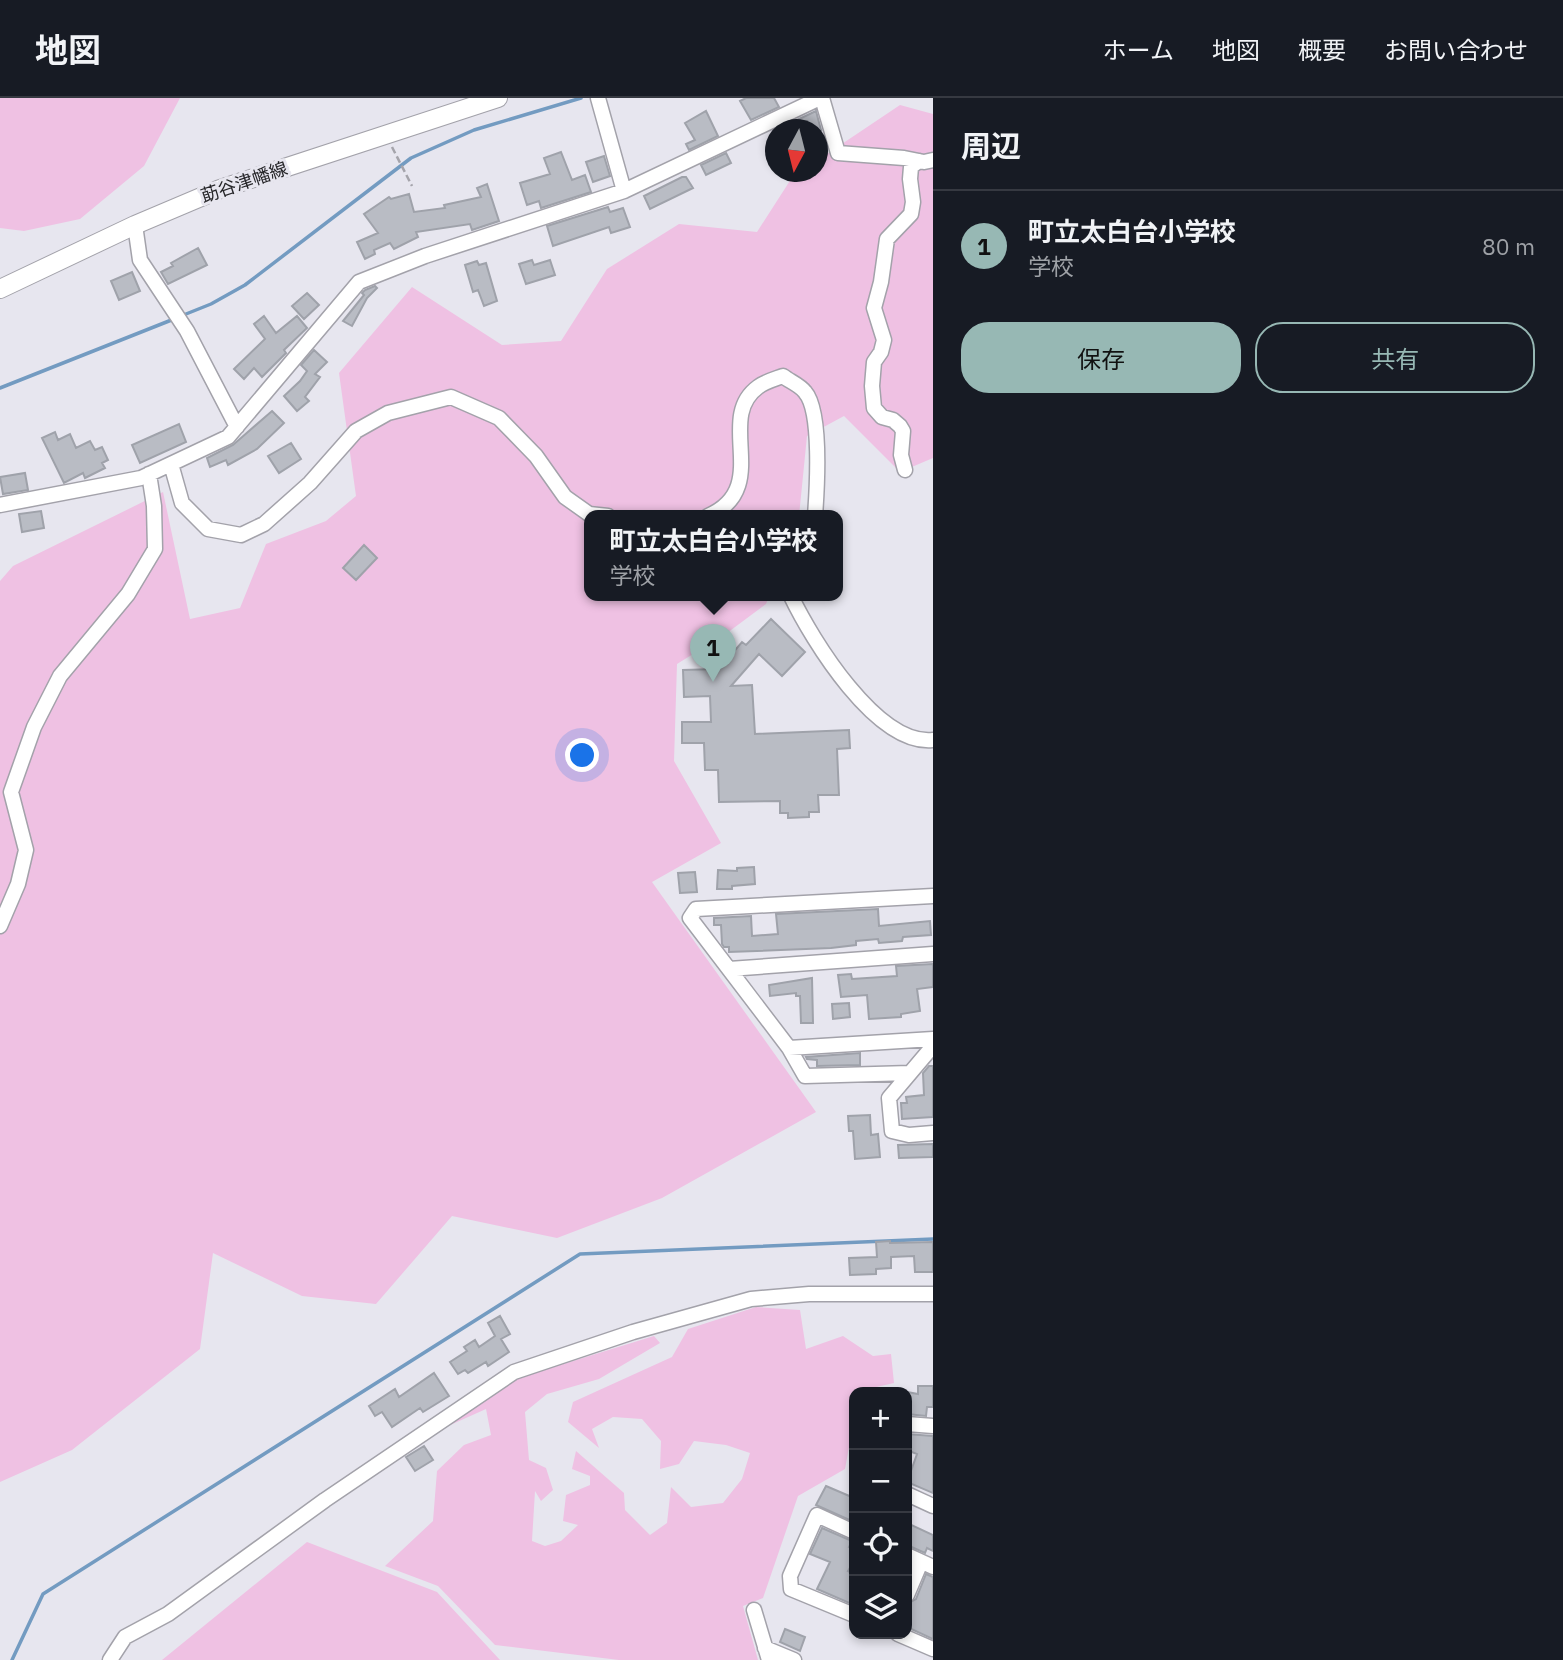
<!DOCTYPE html>
<html lang="ja">
<meta charset="utf-8">
<style>
:root{--surface:#171b24;--page:#242831;--text:#f1f3f6;--muted:#9ea1a6;--line:#363941;--accent:#97b8b4}
body{margin:0;font-family:"IBM Plex Sans","Noto Sans JP",sans-serif;background:var(--page);color:var(--text)}
.controls{position:absolute;right:21px;bottom:21px;display:grid;overflow:hidden;border-radius:14px;box-shadow:0 4px 10px #0003}
.controls button{width:63px;height:63px;display:grid;place-items:center;padding:0;border:0;border-bottom:2px solid var(--line);background:var(--surface);color:var(--text);font:35px sans-serif}
.compass{position:absolute;left:765px;top:21px;width:63px;height:63px;border-radius:50%;background:var(--surface);box-shadow:0 4px 10px #0003;rotate:187deg}
.you{position:absolute;left:583px;top:658px;width:24px;height:24px;margin:-18px;border:5px solid #fff;border-radius:50%;background:#1a73e8;box-shadow:0 0 0 10px #1a73e833}
.badge{display:grid;place-items:center;width:46px;height:46px;border-radius:50%;background:var(--accent);color:#111;font-size:23px;font-weight:700}
.pin{position:absolute;translate:-50% -58px;filter:drop-shadow(0 2px 4px #0008)}
.pin::after{content:'';position:absolute;top:37px;width:24px;height:21px;background:inherit;clip-path:polygon(0 0,100% 0,50% 100%)}
.popup{position:absolute;left:584px;top:412px;width:259px;height:91px;box-sizing:border-box;display:grid;place-content:center;border-radius:14px;background:var(--surface);filter:drop-shadow(0 2px 5px #0005);font-size:23px;white-space:nowrap;color:var(--muted)}
.popup b{font-size:26px;color:var(--text)}
.popup::after{content:'';position:absolute;left:50%;top:100%;margin-left:-14px;border:14px solid transparent;border-top-color:var(--surface)}
.list{margin:0;padding:0;list-style:none}
h2{display:flex;justify-content:space-between;align-items:center;height:91px;margin:0;padding:0 28px;font-size:30px}
h2 small{font-size:23px;font-weight:400;color:var(--muted)}
.list li{display:grid;grid-template-columns:46px 1fr auto;gap:21px;align-items:center;box-sizing:border-box;height:112px;padding:0 28px;border-top:2px solid var(--line)}
.list b{display:block;font-size:26px;white-space:nowrap}
.list p{margin:0;font-size:23px;white-space:nowrap;color:var(--muted)}
.list em{font-size:23px;font-style:normal;color:var(--muted)}
.actions{display:flex;gap:14px;padding:21px 28px}
.actions a{flex:1;padding:16px 0;border:2px solid var(--accent);border-radius:28px;text-align:center;font-size:24px;color:var(--accent)}
.actions .main{background:var(--accent);color:#111}
.icon{flex:none;width:38px;height:38px;fill:none;stroke:currentColor;stroke-width:2;stroke-linecap:round;stroke-linejoin:round}
.map{position:relative;flex:none;width:933px;height:1562px;overflow:hidden}
header{display:flex;align-items:center;gap:42px;box-sizing:border-box;height:98px;padding:0 35px;background:var(--surface);border-bottom:2px solid var(--line)}
header strong{font-size:33px}
nav{display:flex;gap:38px;margin-inline-start:auto;font-size:24px}
main{display:flex}
aside{flex:1;background:var(--surface)}
.map>svg:first-child{display:block}
</style>
<header>
<strong>地図</strong>
<nav><a>ホーム</a><a>地図</a><a>概要</a><a>お問い合わせ</a></nav>
</header>
<main>
<div class="map">
<svg width="933" height="1562" viewBox="0 0 933 1562">
<rect width="100%" height="100%" fill="#e7e6ef"/>
<path fill="#efc1e3" d="M0,0H180L144,68L80,121L24,133L0,130Z
M900,7L933,16V360L900,374L844,318L807,338L799,418H589V498H769L766,506L727,535L677,566L674,663L721,745L652,784L816,1014L662,1100L557,1140L452,1118L376,1206L302,1198L213,1155L200,1251L72,1352L0,1384V483L13,468L163,394L190,521L240,510L266,446L326,423L356,398L339,275L412,189L502,247L561,243L607,171L679,126L757,134L793,78L800,74H818V62Z
M756,1209L800,1212L806,1251L843,1238L873,1258L891,1256L894,1285L854,1294V1322L845,1371L798,1398L763,1500L743,1508L758,1562H619L495,1547L438,1488L385,1468L433,1423L437,1373L464,1347L491,1337L486,1311L448,1328L518,1280L654,1238L660,1245L599,1281L547,1296L525,1314L529,1362L546,1370L553,1392L541,1403L535,1393L532,1443L545,1448L561,1443L578,1427L563,1423L566,1397L590,1387V1378L572,1371L576,1353L624,1395L625,1412L650,1437L667,1425L671,1389L691,1409L723,1405L742,1381L750,1355L726,1347L694,1343L679,1366L660,1371L661,1343L642,1321L613,1319L592,1331L599,1350L568,1324L573,1304L672,1259L688,1231Z
M307,1444L437,1494L500,1562H162Z"/>
<g fill="none" stroke-linecap="round" stroke-linejoin="round">
<path stroke="#739bc1" stroke-width="3.5" d="M181,218L211,206L245,187L411,60L474,32L581,0
M0,290L174,221
M12,1562L43,1496L580,1156L933,1141"/>
</g>
<path fill="#b9bcc4" stroke="#9fa2aa" stroke-width="2" d="M746,0H774L779,9L751,22L740,3Z
M706,13L718,38L689,52L686,46L695,42L685,25Z
M816,13L821,32H776Z
M561,54L572,82L585,77L591,94L541,110L539,103L527,107L520,85L550,76L544,60Z
M726,55L731,65L706,77L701,67Z
M604,58L610,78L593,84L586,64Z
M682,79H686L693,90L650,111L644,98Z
M487,86L499,123L472,132L470,126L416,134L418,139L394,151L390,145L374,152L375,156L365,161L357,144L378,135L364,116L389,99L391,101L409,96L414,114L445,110L444,107L481,99L477,90Z
M608,109L610,114L623,110L630,129L611,135L609,129L553,148L547,128Z
M198,150L207,167L168,186L161,174L173,168L171,165Z
M532,162L534,167L550,162L555,177L526,186L519,166Z
M477,163L479,167L486,165L497,203L484,208L478,192L473,194L465,167Z
M132,174L140,193L119,202L111,183Z
M375,188L377,190L367,200L352,228L343,223L364,197L362,195L365,192Z
M307,195L319,207L304,221L292,208Z
M264,218L276,235L297,218L307,230L284,252L286,255L262,279L254,270L244,281L234,271L265,241L254,226Z
M314,252L327,264L315,276L320,279L305,299L309,303L297,313L284,298L300,283L307,273L301,267Z
M272,313L284,325L257,351L228,367L226,362L210,369L207,360L233,347Z
M179,326L186,344L140,365L132,347Z
M55,334L58,342L70,336L76,350L90,343L95,352L102,349L108,362L102,365L105,370L85,380L83,375L64,385L42,340Z
M291,345L301,361L279,375L268,358Z
M25,375L28,392L3,396L0,379Z
M41,413L44,430L22,434L19,416Z
M364,447L377,460L356,482L343,470Z
M771,521L805,554L782,578L759,556L731,588L752,587L755,636L849,632L850,650L837,651L839,697H818L819,714H809V719L788,720V715H780V703L719,704L718,672H705L704,645H682V624H711L710,598L684,599L683,572L719,571L742,544L746,547Z
M754,769L755,786L732,788V791H717L718,772L737,773V770Z
M695,774L697,794L680,795L678,775Z
M878,811L879,828L930,823L931,837L903,839L902,843L879,845L878,841L856,843V847L831,850L729,854V849H724L722,846L721,827H714V820L751,818L752,838L778,836L776,816Z
M933,866V889L917,891L920,913L901,916V919L869,921L867,897L841,899L838,877L851,876L852,881L897,878L896,868Z
M812,880L813,925H801L800,898H796V895L770,898L769,887Z
M849,905L850,919L833,921L832,906Z
M860,955V967L817,968V962L807,961L806,959Z
M929,968H933V1019L902,1021L901,1005H907L906,999L924,997L923,975Z
M870,1017L871,1037L878,1036L880,1059L855,1061L853,1033H849L848,1018Z
M933,1046V1059L899,1060L898,1047Z
M890,1143V1145L933,1144V1174H915L914,1158L891,1159V1170L876,1171V1176L850,1177L849,1160L877,1159L876,1144Z
M500,1218L510,1236L501,1241L509,1254L488,1268L486,1264L468,1275L465,1272L458,1276L450,1264L467,1253L464,1249L475,1242L479,1249L495,1238L488,1225Z
M434,1275L449,1298L423,1314L420,1310L392,1329L382,1314L375,1318L369,1308L395,1291L399,1299Z
M918,1288H933V1309H927L926,1318L907,1316V1294L918,1296Z
M907,1336L933,1338V1395L907,1384L917,1356L907,1352Z
M424,1348L433,1362L415,1373L406,1359Z
M826,1388L854,1400V1424L816,1407Z
M907,1425L933,1437V1453L927,1450L925,1455L907,1447Z
M822,1430L852,1443L849,1449L854,1452V1463L848,1473L854,1476V1507L817,1491L830,1464L810,1456Z
M926,1476L933,1479V1541L907,1529V1506L916,1501Z
M785,1531L805,1539L800,1553L780,1544Z"/>
<g fill="none" stroke-linecap="round" stroke-linejoin="round">
<g stroke="#a3a2aa" stroke-width="17">
<path id="minor" d="M598,0L624,93
M822,0L838,55L904,60L924,64L933,62
M135,127L140,162L187,233L237,329
M171,366L182,405L208,431L241,437L264,426L310,385L356,333L388,315L451,299L499,320L536,358L565,399L589,416L608,418
M905,372L901,357L903,333L900,328L893,322L882,319L874,310L872,288L874,264L881,254L884,242L874,210L881,184L887,141L911,116L913,104L910,81L911,69L919,63
M0,407L141,380L228,339L359,184L425,158L624,93L820,0
M708,418C773,390 714,321 758,289C764,284 775,281 783,278C789,283 800,287 805,294C822,313 817,391 815,418
M791,498C812,542 877,648 933,642
M933,798L696,811L690,820L789,950L933,941
M0,828L18,786L26,752L11,694L34,629L60,578L128,496L155,451L154,408L149,376
M729,871L933,856
M933,948L889,1000L892,1033L909,1037L933,1035
M789,950L805,978L910,975
M907,1326L933,1328
M907,1396L933,1408
M854,1434L817,1417L790,1478L791,1491L854,1517
M907,1457L933,1469
M907,1497L921,1464
M754,1512L769,1562
M898,1536L933,1551
M765,1550L794,1562
M110,1562L125,1539L168,1516L325,1402L514,1274L633,1234L751,1201L809,1196H933"/>
</g>
<g stroke="#a3a2aa" stroke-width="20">
<path id="major" d="M0,191L135,127L220,91L498,0"/>
</g>
<path stroke="#a5a4ab" stroke-width="2.5" stroke-dasharray="7 3.5" stroke-linecap="butt" d="M392,49L412,88"/>
<use href="#minor" stroke="#fff" stroke-width="14"/>
<use href="#major" stroke="#fff" stroke-width="18"/>
</g>
<g text-anchor="middle" dominant-baseline="central" stroke-width="6" stroke-linejoin="round" paint-order="stroke">
<g font-size="18" fill="#252528" stroke="#e7e6ef">
<text transform="translate(244 84) rotate(-19)">莇谷津幡線</text>
</g>
</g>
</svg>
<div class="controls">
<button>+</button>
<button>−</button>
<button><svg class="icon" aria-label="locate" viewBox="0 0 24 24"><circle cx="12" cy="12" r="6"/><path d="M12 2v4M12 18v4M2 12h4M18 12h4"/></svg></button>
<button><svg class="icon" aria-label="layers" viewBox="0 0 24 24"><path d="M12 4l9 5-9 5-9-5zM3 14l9 5 9-5"/></svg></button>
</div>
<svg class="compass" viewBox="-18 -18 36 36"><path d="M0-13l5 13h-10z" fill="#e53935"/><path d="M0 13l5-13h-10z" fill="#9ea1a6"/></svg>
<div class="you"></div>
<div class="pin badge" style="left:713px;top:584px">1</div>
<div class="popup"><b>町立太白台小学校</b>学校</div>
</div>
<aside>
<h2>周辺<small></small></h2>
<ul class="list">
<li><span class="badge">1</span><div><b>町立太白台小学校</b><p>学校</p></div><em>80 m</em></li>
</ul>
<div class="actions"><a class="main">保存</a><a>共有</a></div>
</aside>
</main>
